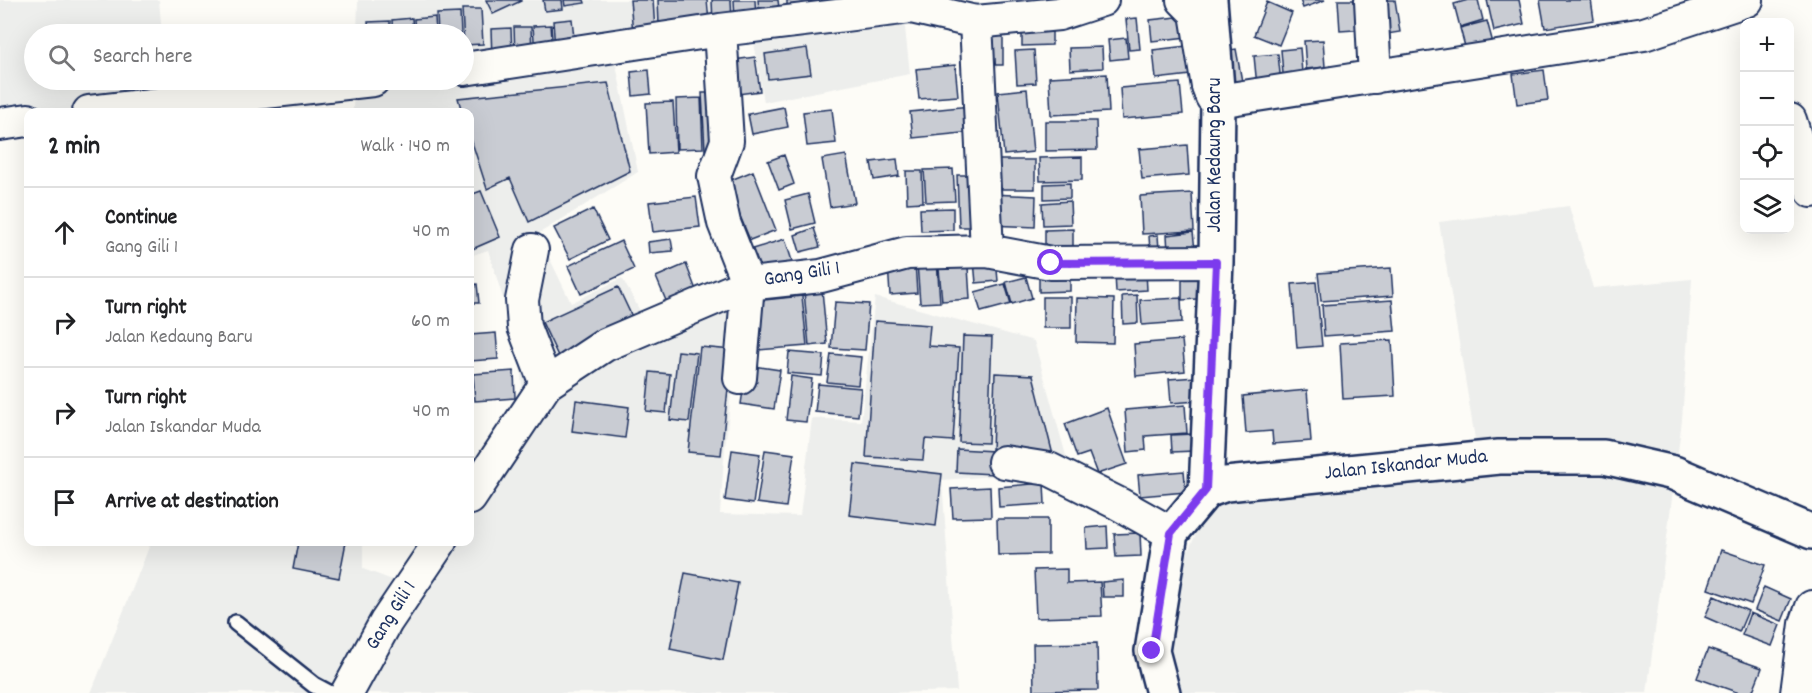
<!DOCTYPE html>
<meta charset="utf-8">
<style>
:root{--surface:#fff;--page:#f2f2f2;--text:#202124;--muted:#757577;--line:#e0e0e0}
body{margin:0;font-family:Dekko,sans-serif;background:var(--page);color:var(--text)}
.controls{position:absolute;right:18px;top:18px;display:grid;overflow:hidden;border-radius:12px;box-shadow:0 6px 24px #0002}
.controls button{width:54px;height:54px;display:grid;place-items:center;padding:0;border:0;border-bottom:2px solid var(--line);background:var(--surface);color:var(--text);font:30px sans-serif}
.stop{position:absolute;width:18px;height:18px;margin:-14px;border:4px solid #7c3aed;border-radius:50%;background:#fff}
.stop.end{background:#7c3aed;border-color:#fff;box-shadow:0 2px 6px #0008}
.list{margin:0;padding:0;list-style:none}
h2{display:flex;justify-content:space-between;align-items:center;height:78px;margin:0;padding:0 24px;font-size:26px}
h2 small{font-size:20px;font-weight:400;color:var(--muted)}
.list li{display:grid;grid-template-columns:39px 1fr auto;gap:18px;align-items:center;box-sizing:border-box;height:90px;padding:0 24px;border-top:2px solid var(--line)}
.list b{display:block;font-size:22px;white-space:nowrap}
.list p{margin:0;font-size:20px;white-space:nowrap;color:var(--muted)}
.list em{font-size:20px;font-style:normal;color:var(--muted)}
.icon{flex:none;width:33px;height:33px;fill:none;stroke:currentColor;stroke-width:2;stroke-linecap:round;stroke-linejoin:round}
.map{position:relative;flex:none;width:1812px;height:693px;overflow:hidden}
.search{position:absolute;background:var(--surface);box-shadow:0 6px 24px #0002;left:24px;top:24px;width:450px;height:66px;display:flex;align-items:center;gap:15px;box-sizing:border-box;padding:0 21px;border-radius:33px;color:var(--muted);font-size:22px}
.panel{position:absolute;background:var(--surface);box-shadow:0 6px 24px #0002;left:24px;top:108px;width:450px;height:438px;border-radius:12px}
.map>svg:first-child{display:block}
</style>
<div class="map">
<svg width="1812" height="693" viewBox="0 0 1812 693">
<rect width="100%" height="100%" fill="#fdfcf7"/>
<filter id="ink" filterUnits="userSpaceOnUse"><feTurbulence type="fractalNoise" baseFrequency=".0167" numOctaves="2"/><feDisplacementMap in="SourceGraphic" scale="12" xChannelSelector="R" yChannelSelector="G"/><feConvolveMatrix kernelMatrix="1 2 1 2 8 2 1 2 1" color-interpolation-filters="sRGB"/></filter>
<g filter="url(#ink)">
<path fill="#edeeec" d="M0,0H159L162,34H34V80H166L168,106L129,112H28L0,134Z
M358,0H902L910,74L764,102L754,43L615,60L638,172L538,234L571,303L622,278L645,320L742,293L724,458L720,514L800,516L812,418L861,421L875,297L1034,341L1070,470L942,480L957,691L886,693H91L151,542H363V569L398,582L429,542H470V486L523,399L519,350L488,250L470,256V112H353L354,80H464V34H357Z
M1569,206L1593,288L1692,279L1682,420L1647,693H1176L1157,620L1214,494L1480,469L1439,222Z"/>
<path fill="#c9ccd3" stroke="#1b2f5e" stroke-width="1.5" d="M486,0H521V1L493,14Z
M543,0H562L563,9L545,11Z
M564,0H584L585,3L565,6Z
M630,0H653L655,31L633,33Z
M658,0H707L709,22L659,25Z
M712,0H731L732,22L713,23Z
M734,0H755L756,19L735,20Z
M758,0H778L780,17L760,19Z
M787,0H837V1L787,5Z
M1300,0H1325L1303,8Z
M1338,0H1367L1369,29L1340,31Z
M1375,0H1395L1400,32L1381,35Z
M1468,0H1478L1483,20L1460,27L1454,4Z
M1487,0H1519L1524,24L1494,31Z
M1540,0H1591L1594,20L1545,28Z
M1267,2L1292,13L1279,45L1254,35Z
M462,9H481L483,44L464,45Z
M460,13L461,34H438L437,14Z
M1194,15L1196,36L1152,41L1150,20Z
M435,17L436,34H415L414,19Z
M412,18L413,34H393L392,20Z
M1137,18L1140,49L1129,50L1126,19Z
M572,19L575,47L555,49L553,21Z
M390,21V34H369L368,22Z
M1487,21L1494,47L1467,54L1460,28Z
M551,25L553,53L535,54L533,26Z
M514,27H531L532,55H515Z
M511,28L512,57L492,58L491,29Z
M1052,29V45L1022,46V30Z
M981,35H1003V65H981Z
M1126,38L1128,58L1110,60L1108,40Z
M1323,40L1325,67L1306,69L1304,41Z
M1195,45L1199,74L1156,79L1153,50Z
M1102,47L1103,68L1070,70L1069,48Z
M807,48L811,74L768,79L765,54Z
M1300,48L1302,73L1283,74L1281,50Z
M1236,49L1244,92L1224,95L1217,52Z
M1034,50L1036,83L1017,84L1015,51Z
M1278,54L1281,83L1257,86L1254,56Z
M755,57L760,91L738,94L734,60Z
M955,65L958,96L919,99L916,69Z
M649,70L651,94L633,96L631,72Z
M1544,70L1548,100L1517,104L1513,74Z
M1107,74L1109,112L1051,115L1049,77Z
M608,83L630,171L529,222L510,178L487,189L470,136V112H462L458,98Z
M1180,83L1183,114L1122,119L1120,88Z
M1027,89L1033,152L1004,155L998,92Z
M702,93H720L722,149L705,150Z
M701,98L703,148L677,149L676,99Z
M673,102L676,152L649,154L646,103Z
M970,106L972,132L913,138L910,112Z
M784,107L788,127L752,134L748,114Z
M832,109L836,143L807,146L803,112Z
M1045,121H1096L1097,150L1045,151Z
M1187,145L1189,175L1142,179L1139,149Z
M784,155L794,184L779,190L768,161Z
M846,155L855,203L830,207L822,159Z
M1082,157V180L1040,181L1039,158Z
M897,159L899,176L874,180L871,162Z
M998,160H1035V189H997Z
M953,169L955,201L926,202L924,170Z
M753,171L776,230L750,240L726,182Z
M906,171H922L923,202L907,203Z
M957,175H982L984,227H959Z
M1070,183V198L1044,199V184Z
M481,191L500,237L470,250V195Z
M1192,193L1194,231L1142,234L1140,196Z
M808,194L815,223L792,229L785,200Z
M990,194L1036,196L1035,227L989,225Z
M696,197L700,227L653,232L649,202Z
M1070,201L1071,224L1043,225L1042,203Z
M953,208V230L921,231L920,209Z
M593,209L608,240L570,259L554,228Z
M814,228L820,247L800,252L795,235Z
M1073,229V252H1045V230Z
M1193,232L1195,250L1168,252L1167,235Z
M1158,235L1159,250L1150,251L1149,236Z
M671,239L673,251L649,253L648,242Z
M785,239L793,264L757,276L749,250Z
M621,241L634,269L581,294L568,266Z
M996,259L998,281L976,283L974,261Z
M937,261L940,302L920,303L917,263Z
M915,262L917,293L890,295L888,264Z
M686,264L696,290L667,303L656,277Z
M968,267L970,299L942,301L939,269Z
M1039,268H1070V291L1039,292Z
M1391,268L1393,296L1321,301L1318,273Z
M1146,272L1147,290L1116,292L1115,274Z
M1210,274L1211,298L1182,300V275Z
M1026,277L1032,298L1012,304L1006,282Z
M1316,282L1322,346L1297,348L1292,284Z
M477,284L479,303H470V285Z
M1005,284L1011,304L981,312L975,292Z
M618,287L634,321L558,356L542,322Z
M822,290L827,344L809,346L804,291Z
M1137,295L1138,323L1123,324L1122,296Z
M802,296L807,346L758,350L754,301Z
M1043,297H1071V328H1043Z
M1077,298L1114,299L1113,343L1076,342Z
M1181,298L1182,322L1142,325L1140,300Z
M1392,300L1395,331L1324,336L1322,305Z
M835,302L869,304L865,350L831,348Z
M875,321L930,325L928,346L959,348L953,441L925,439L923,460L866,457Z
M496,333L498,359L470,361V335Z
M963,336L992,337L988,443L959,442Z
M1182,340L1185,371L1136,376L1134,344Z
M1392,340L1395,396L1343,399L1340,343Z
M700,347L732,350L721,455L688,452Z
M678,351L697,353L689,422L670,420Z
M789,352L824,355L822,376L787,373Z
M831,354L861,357L858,385L827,382Z
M747,365L780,370L774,409L741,404Z
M514,371L515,398L475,401L473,374Z
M650,372L670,374L666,413L646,411Z
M995,373L1033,375L1053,455L992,450Z
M791,376L812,379L806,422L786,420Z
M1196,377L1198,401L1171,403L1169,379Z
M818,384L861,388L858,416L815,412Z
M1307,390L1311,441L1273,444L1272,431L1246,433L1243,396Z
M576,400L629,407L625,438L572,431Z
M1185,405L1187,433L1145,436L1146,450L1128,452L1125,410Z
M1107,408L1127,464L1097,474L1089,453L1077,457L1065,424Z
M1193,434L1194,451L1172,452L1171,435Z
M957,449L994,451L993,474L956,472Z
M732,450L760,454L753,504L725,500Z
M765,450L794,454L786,507L757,503Z
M855,464L942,474L936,526L849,515Z
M1184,471L1186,492L1140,496L1138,475Z
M1044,483L1045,504L999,507L998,487Z
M990,487L991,517L953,518L951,489Z
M997,519H1048V554L998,555Z
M1107,526L1108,548L1087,549L1086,528Z
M1140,533L1141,556L1116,557L1114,534Z
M298,542H346L339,578L293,569Z
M1721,550L1765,565L1751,604L1708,589Z
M1067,569V583L1100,582L1102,616L1036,618L1034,570Z
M685,573L738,583L723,660L670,649Z
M1124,580V597H1103L1102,582Z
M1764,587L1791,599L1782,621L1755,610Z
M1714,596L1748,611L1739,632L1705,617Z
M1750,613L1780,625L1772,646L1742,635Z
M1097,643L1098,690L1034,691L1033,644Z
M1708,649L1762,668L1752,693H1739L1697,678Z"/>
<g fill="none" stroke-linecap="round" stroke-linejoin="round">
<g stroke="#1b2f5e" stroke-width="20">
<path id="lane" d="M236,623L314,685L329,693"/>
</g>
<g stroke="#1b2f5e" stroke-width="36">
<path id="street" d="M1183,0L1196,13L1208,87L1212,97L1218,101L1644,34L1747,0
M1371,0L1375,77
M976,22L987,251
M720,30L727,141L714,176L724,223L748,284L740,378
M464,69L720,30L911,7L976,22L1059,14L1102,0
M89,112L373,80
M1790,120L1812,191
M0,124L28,120
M532,250L522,300L524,327L546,384
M1004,462L1049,469L1119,504L1171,533
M470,498L546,384L605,345L748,284L821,276L907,253L987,251L1051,263L1216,262
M347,693L386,622L440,542
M1797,693L1806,624L1812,607"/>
</g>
<g stroke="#1b2f5e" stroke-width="38">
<path id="secondary" d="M1206,491L1216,262L1218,101L1210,0
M1163,693L1152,651L1171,533L1206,491L1226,484L1499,457H1604L1674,473L1812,532"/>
</g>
<use href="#lane" stroke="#fdfcf7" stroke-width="15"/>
<use href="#street" stroke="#fdfcf7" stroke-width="32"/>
<use href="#secondary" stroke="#fdfcf7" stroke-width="33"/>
</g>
</g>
<g fill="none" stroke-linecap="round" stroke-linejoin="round" filter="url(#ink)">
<path stroke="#7c3aed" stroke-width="8" d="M1051,263L1216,262L1206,490L1171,533L1152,651"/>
</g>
<g text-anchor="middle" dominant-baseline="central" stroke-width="5" stroke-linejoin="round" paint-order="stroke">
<g font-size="21" fill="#1b2f5e" stroke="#fdfcf7">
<text transform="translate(1216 155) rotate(-90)">Jalan Kedaung Baru</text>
<text transform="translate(802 275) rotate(-9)">Gang Gili 1</text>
<text transform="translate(1406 466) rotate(-6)">Jalan Iskandar Muda</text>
<text transform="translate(392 616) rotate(-58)">Gang Gili 1</text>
</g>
</g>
</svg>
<div class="controls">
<button>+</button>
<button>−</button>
<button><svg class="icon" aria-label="locate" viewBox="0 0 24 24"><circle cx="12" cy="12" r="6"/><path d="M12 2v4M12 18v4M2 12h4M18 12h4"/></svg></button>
<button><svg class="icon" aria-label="layers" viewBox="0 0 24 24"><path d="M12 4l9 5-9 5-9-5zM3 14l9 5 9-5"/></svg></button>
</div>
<div class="stop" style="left:1051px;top:263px"></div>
<div class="stop end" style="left:1152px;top:651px"></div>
<div class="search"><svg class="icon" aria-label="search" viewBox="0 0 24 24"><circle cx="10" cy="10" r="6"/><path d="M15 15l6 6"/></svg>Search here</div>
<section class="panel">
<h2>2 min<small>Walk · 140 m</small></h2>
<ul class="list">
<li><svg class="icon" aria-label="ahead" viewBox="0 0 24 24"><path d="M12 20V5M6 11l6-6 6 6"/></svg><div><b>Continue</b><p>Gang Gili 1</p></div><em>40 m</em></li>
<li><svg class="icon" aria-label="right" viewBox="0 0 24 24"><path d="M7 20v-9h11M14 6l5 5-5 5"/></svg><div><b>Turn right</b><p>Jalan Kedaung Baru</p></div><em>60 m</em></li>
<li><svg class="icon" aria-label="right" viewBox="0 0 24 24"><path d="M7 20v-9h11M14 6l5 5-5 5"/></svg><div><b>Turn right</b><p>Jalan Iskandar Muda</p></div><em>40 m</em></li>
<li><svg class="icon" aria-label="arrive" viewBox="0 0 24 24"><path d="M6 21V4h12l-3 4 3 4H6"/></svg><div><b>Arrive at destination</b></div></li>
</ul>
</section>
</div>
